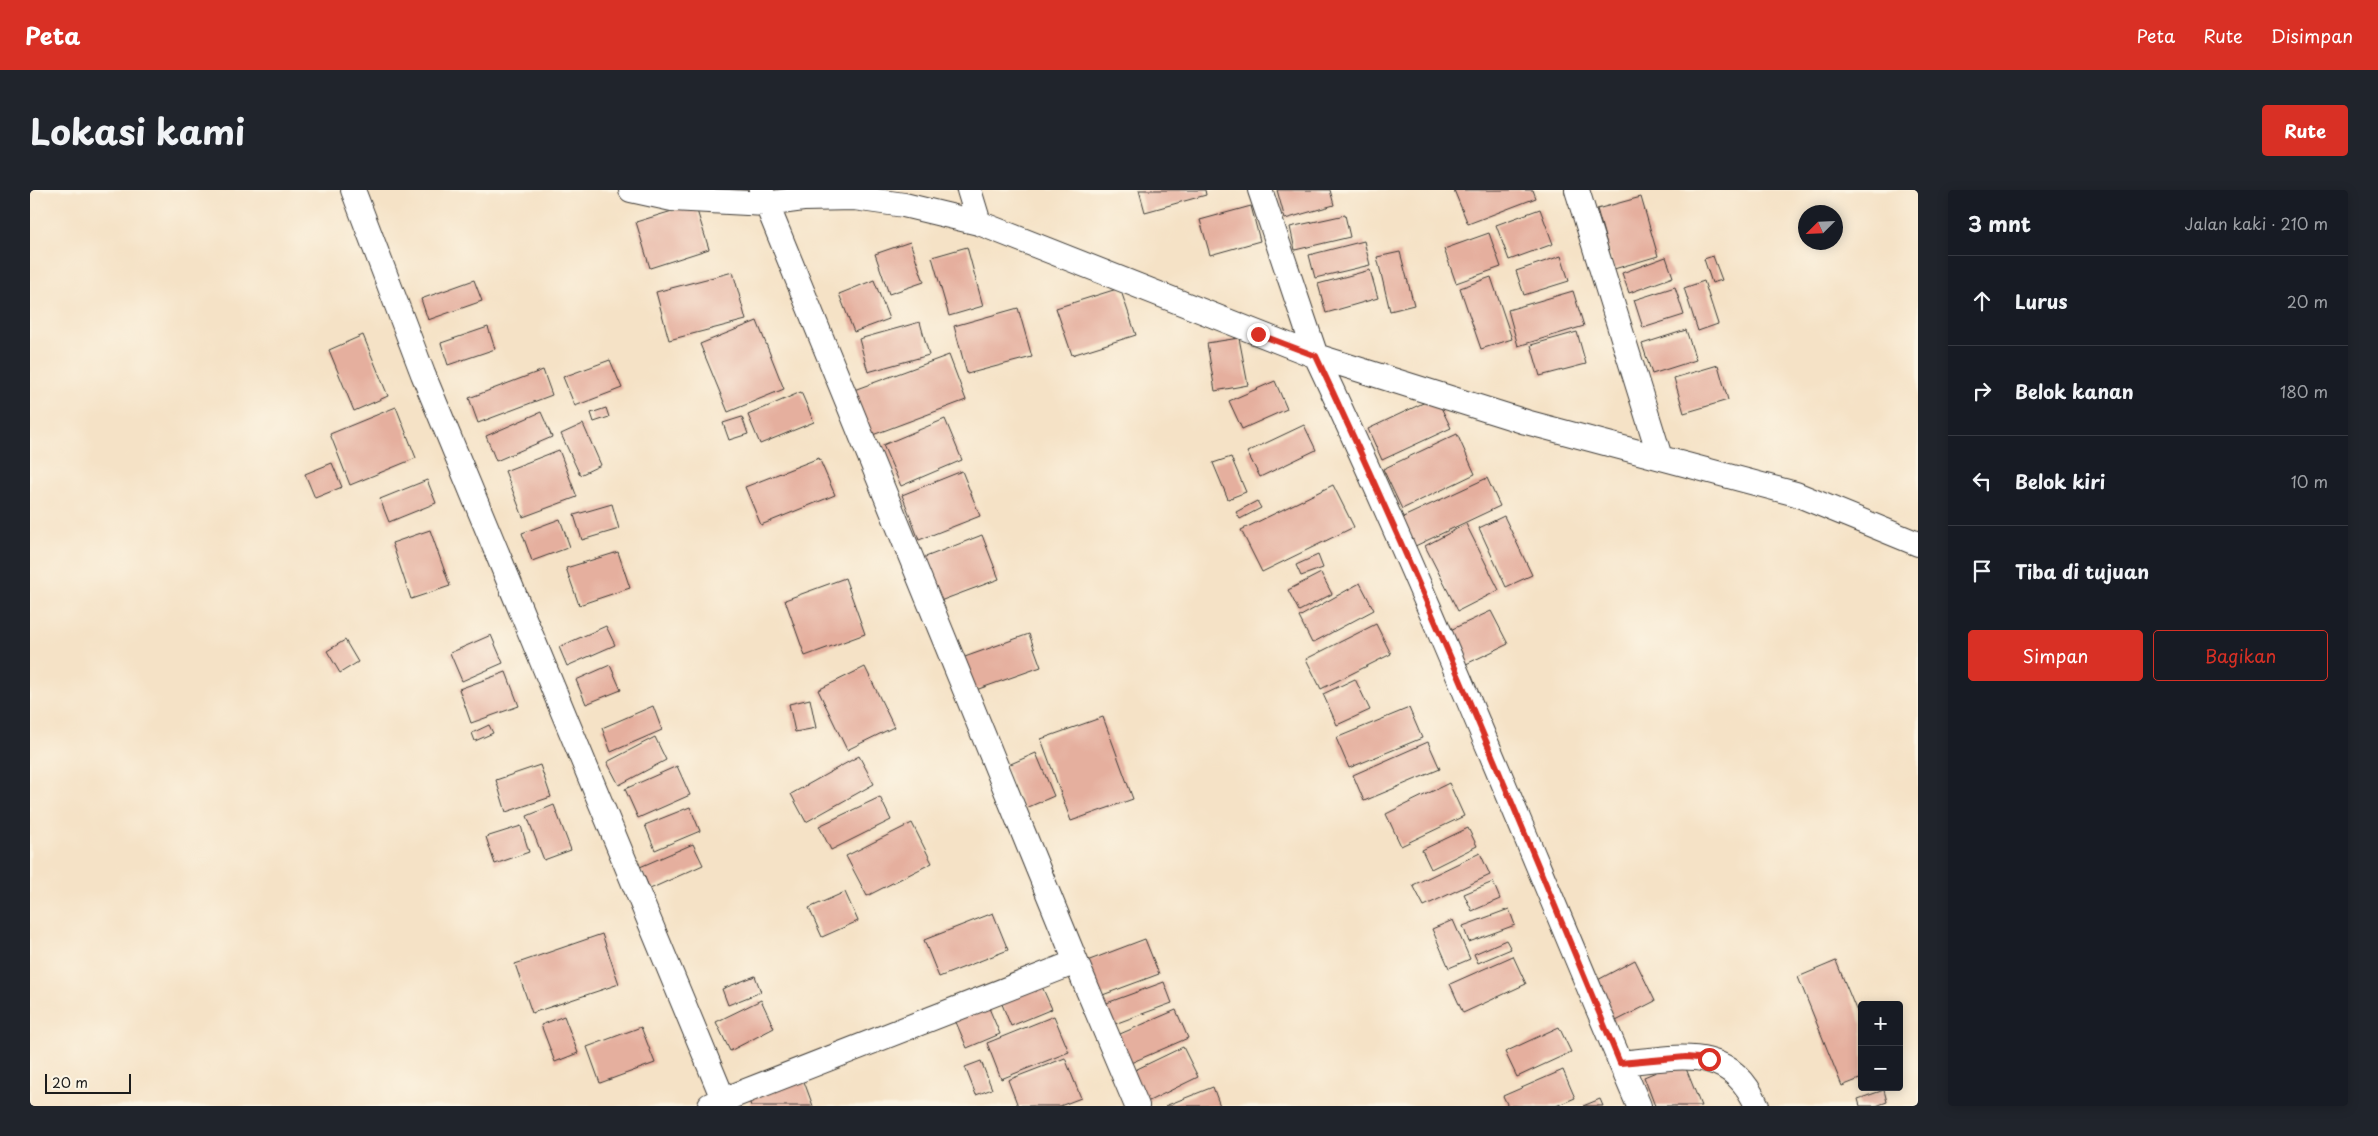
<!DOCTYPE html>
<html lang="id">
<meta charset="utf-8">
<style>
:root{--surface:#171b24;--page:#20242c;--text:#f1f3f6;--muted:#9ea1a6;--line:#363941;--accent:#d93025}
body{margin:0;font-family:"Playpen Sans",sans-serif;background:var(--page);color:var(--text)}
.controls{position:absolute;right:15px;bottom:15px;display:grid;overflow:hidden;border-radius:5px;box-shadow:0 2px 12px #0003}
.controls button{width:45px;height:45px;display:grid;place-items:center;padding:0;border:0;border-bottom:1px solid var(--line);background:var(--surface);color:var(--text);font:25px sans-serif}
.compass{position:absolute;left:1768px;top:15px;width:45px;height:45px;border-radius:50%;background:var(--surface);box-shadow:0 2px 12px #0003;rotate:246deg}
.scale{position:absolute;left:15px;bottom:12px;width:86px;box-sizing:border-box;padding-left:5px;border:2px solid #1c1c1c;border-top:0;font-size:14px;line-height:18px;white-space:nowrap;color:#1c1c1c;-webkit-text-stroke:4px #fcf5e5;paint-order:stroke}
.stop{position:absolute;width:15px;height:15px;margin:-11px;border:4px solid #d93025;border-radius:50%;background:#fff}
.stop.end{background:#d93025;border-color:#fff;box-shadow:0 1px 5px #0008}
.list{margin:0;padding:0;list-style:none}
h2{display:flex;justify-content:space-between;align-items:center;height:65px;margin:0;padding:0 20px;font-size:21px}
h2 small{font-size:16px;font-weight:400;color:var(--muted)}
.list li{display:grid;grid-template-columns:32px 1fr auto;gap:15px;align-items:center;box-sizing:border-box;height:90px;padding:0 20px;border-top:1px solid var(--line)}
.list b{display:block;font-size:19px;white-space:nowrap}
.list em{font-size:16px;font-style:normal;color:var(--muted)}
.actions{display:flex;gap:10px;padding:15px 20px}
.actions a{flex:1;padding:11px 0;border:1px solid var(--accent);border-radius:5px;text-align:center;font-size:18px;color:var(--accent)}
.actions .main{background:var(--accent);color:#fff}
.icon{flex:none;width:28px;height:28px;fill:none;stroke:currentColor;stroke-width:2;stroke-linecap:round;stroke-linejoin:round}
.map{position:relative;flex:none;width:1888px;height:916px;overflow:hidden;border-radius:5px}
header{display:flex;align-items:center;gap:30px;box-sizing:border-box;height:70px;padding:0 25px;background:var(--accent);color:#fff}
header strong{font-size:24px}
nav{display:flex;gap:28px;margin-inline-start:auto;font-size:18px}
.intro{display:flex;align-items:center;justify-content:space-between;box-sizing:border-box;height:120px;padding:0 30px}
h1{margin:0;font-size:35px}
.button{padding:12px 22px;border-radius:5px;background:var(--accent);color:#fff;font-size:18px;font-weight:700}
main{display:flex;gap:30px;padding:0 30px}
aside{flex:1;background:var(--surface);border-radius:5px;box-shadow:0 2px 12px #0003}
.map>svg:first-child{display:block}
</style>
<header>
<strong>Peta</strong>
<nav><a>Peta</a><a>Rute</a><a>Disimpan</a></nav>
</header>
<div class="intro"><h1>Lokasi kami</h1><a class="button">Rute</a></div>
<main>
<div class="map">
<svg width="1888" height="916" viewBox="0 0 1888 916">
<rect width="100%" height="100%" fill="#fcf5e5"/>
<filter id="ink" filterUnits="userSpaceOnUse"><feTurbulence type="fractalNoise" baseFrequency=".02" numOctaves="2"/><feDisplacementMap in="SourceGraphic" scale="10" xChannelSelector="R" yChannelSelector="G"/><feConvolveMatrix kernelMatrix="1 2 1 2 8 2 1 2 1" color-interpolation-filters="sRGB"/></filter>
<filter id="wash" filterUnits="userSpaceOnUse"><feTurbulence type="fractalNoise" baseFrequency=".0096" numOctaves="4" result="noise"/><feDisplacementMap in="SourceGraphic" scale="20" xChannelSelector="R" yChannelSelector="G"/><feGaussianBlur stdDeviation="1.12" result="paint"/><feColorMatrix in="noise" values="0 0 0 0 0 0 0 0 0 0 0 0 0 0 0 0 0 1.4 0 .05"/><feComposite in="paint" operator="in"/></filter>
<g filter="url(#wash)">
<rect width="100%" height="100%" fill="#f5e2c6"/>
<g id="blocks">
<path fill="#e5af9e" d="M1109,0H1175L1176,5L1115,22Z
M1247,0H1300L1304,15L1255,29Z
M1424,0H1503L1506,8L1438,34Z
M1611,7L1628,66L1584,79L1567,19Z
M665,14L679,59L620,78L606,32Z
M1221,16L1230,51L1180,65L1170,30Z
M1510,19L1523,54L1479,70L1466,35Z
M1315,25L1320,47L1265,60L1260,37Z
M1459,43L1471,77L1426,93L1414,59Z
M1334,51L1340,75L1285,88L1279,65Z
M880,52L894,92L859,104L845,64Z
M937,57L953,116L919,126L902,67Z
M1370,62L1384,115L1360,121L1347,67Z
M1531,66L1539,91L1494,105L1486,81Z
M1683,66L1692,90L1682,93L1674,69Z
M1636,67L1643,87L1599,103L1592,83Z
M1340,80L1348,108L1296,123L1288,94Z
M703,82L716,130L639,150L626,102Z
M1461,87L1482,149L1451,159L1430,98Z
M444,90L452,111L398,130L391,109Z
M844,90L859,129L824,142L809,104Z
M1674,91L1688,134L1668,141L1654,98Z
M1645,97L1654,125L1613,138L1604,110Z
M1090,98L1106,145L1042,165L1026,118Z
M1543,101L1554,136L1488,156L1478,120Z
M988,118L1002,167L937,184L924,136Z
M727,131L754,199L698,222L670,154Z
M890,132L899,165L838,182L829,149Z
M458,137L465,159L418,175L411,153Z
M1656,140L1666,170L1622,184L1612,154Z
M1547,142L1556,174L1510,186L1501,155Z
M333,145L358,206L324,221L299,160Z
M1209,148L1218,195L1185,201L1177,153Z
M919,165L936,210L840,246L824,200Z
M580,170L592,198L545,216L533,187Z
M1688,175L1698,210L1654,223L1644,188Z
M513,180L522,205L448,233L439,208Z
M1245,191L1257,219L1212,239L1199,211Z
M771,202L784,232L730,254L718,225Z
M1406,207L1421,238L1352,270L1338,239Z
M366,217L386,268L320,295L300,244Z
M576,218L579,227L564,232L561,223Z
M511,222L522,247L466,271L456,246Z
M712,227L718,244L699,250L693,233Z
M915,229L932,270L871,296L853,255Z
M553,234L571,275L550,285L531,244Z
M1274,235L1286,260L1230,287L1217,262Z
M1427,244L1445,284L1372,319L1353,279Z
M529,260L547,307L493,327L475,281Z
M1201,267L1216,302L1198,309L1183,273Z
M789,268L805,305L731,335L715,297Z
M302,273L312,297L285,308L275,284Z
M932,281L950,326L889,350L872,305Z
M1457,288L1470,316L1383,357L1369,329Z
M397,290L406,313L359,332L350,309Z
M1303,295L1324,337L1232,382L1211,340Z
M1227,311L1231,318L1210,329L1206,322Z
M582,314L589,339L552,350L544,325Z
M1474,326L1502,385L1476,397L1449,338Z
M530,329L540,357L502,371L492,343Z
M1436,334L1469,400L1428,421L1395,356Z
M400,340L420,396L381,409L362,353Z
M952,345L969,389L910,411L893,368Z
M588,362L600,398L549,415L536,378Z
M1288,365L1293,378L1271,386L1266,375Z
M1291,383L1302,404L1269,421L1258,400Z
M815,388L835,444L775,466L755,410Z
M1330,393L1344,420L1282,453L1269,427Z
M1461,421L1478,454L1432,476L1416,442Z
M1346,434L1361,464L1291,499L1276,469Z
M576,436L585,455L537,476L529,457Z
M999,444L1011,477L943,501L932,468Z
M461,445L473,473L432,491L420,463Z
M315,450L328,472L310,483L297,461Z
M580,475L591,500L556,514L546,490Z
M835,477L864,537L817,560L788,500Z
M476,482L489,516L441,533L429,499Z
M1325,489L1340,520L1307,535L1293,504Z
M780,509L786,538L765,542L759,514Z
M623,516L632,540L581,562L572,538Z
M1379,518L1392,548L1319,578L1306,548Z
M1073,527L1103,609L1041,631L1011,549Z
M459,535L463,543L445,551L442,543Z
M625,547L636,570L589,595L577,572Z
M1398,552L1410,579L1334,611L1323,585Z
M1006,563L1024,606L994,619L976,576Z
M829,566L844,594L776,632L761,604Z
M510,575L521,607L476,622L466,590Z
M647,576L660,605L608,628L595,599Z
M1419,593L1434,626L1371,656L1356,624Z
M850,607L861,630L801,660L789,636Z
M524,615L541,660L514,670L497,626Z
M660,617L670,641L625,660L615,635Z
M882,633L902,673L837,706L816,666Z
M491,636L499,662L465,674L456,647Z
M1438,638L1447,656L1401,679L1392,660Z
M663,654L673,675L620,699L610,677Z
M1450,663L1460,685L1394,716L1383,695Z
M1463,692L1470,709L1442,721L1434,704Z
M815,702L828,731L792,747L779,718Z
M1479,719L1485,735L1439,752L1433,736Z
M963,723L978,760L909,787L894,750Z
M1423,730L1440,769L1419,778L1402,739Z
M572,744L589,794L502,823L485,774Z
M1115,749L1129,784L1070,806L1057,771Z
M1476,750L1481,759L1448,773L1444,764Z
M1483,766L1496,794L1433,823L1420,794Z
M1605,770L1625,811L1584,832L1564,792Z
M1806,771L1832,834V888L1812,896L1768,787Z
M725,786L731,802L698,815L692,799Z
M1009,790L1022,819L981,836L969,807Z
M1134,792L1142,813L1082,835L1074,814Z
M731,810L744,838L700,861L686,832Z
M956,811L970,844L937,858L923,825Z
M1146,820L1158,848L1096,875L1083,847Z
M534,826L548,863L525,872L511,835Z
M1024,826L1039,862L971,889L957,853Z
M611,837L625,873L570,893L557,857Z
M1529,837L1541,862L1487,887L1475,862Z
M1153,857L1168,887L1115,913L1101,882Z
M1035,868L1051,908L1030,916H988L978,890Z
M951,871L962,899L946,905L935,877Z
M1653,871L1671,916H1625L1614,887Z
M1533,880L1545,908L1526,916H1478L1473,906Z
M772,886L783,916H721L718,907Z
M1183,897L1190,916H1135Z
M1854,900L1857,912L1846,916H1830L1828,909Z
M1570,909L1573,916H1553Z"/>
</g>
</g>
<g filter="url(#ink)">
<use href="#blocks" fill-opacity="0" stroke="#3d3a36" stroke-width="1"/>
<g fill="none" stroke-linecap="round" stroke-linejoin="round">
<g stroke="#3d3a36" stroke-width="26">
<path id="minor" d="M323,0L393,184L696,916
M601,0L642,9L736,14L773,9L824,8L874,15L949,33L1286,166C1402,412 1502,666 1609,916
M731,0L1046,772L1107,916
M939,0L949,33
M1230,0L1286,166L1496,232L1766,304L1888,354
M1547,0L1630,267
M1591,873C1646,868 1700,852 1727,916
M680,915L1046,772"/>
</g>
<use href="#minor" stroke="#fff" stroke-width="24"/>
</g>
</g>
<g fill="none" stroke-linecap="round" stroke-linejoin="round" filter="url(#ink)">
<path stroke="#d93025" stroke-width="6" d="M1228,144L1286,166C1395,398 1492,637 1590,873L1656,867L1679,869"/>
</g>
</svg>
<div class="controls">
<button>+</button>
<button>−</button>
</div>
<svg class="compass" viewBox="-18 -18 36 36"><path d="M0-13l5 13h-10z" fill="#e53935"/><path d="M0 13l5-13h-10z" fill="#9ea1a6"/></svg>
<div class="scale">20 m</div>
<div class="stop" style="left:1679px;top:869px"></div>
<div class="stop end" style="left:1228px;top:144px"></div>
</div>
<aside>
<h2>3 mnt<small>Jalan kaki · 210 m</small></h2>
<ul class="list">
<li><svg class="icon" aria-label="ahead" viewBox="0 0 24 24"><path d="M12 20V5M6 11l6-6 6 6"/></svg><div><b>Lurus</b></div><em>20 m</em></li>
<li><svg class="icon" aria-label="right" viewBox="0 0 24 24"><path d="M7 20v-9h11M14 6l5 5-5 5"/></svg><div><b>Belok kanan</b></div><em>180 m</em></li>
<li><svg class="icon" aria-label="left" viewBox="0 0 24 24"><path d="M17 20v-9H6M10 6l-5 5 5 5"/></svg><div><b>Belok kiri</b></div><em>10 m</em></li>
<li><svg class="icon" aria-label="arrive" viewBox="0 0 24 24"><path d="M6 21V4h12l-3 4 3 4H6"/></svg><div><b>Tiba di tujuan</b></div></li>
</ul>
<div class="actions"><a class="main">Simpan</a><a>Bagikan</a></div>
</aside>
</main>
